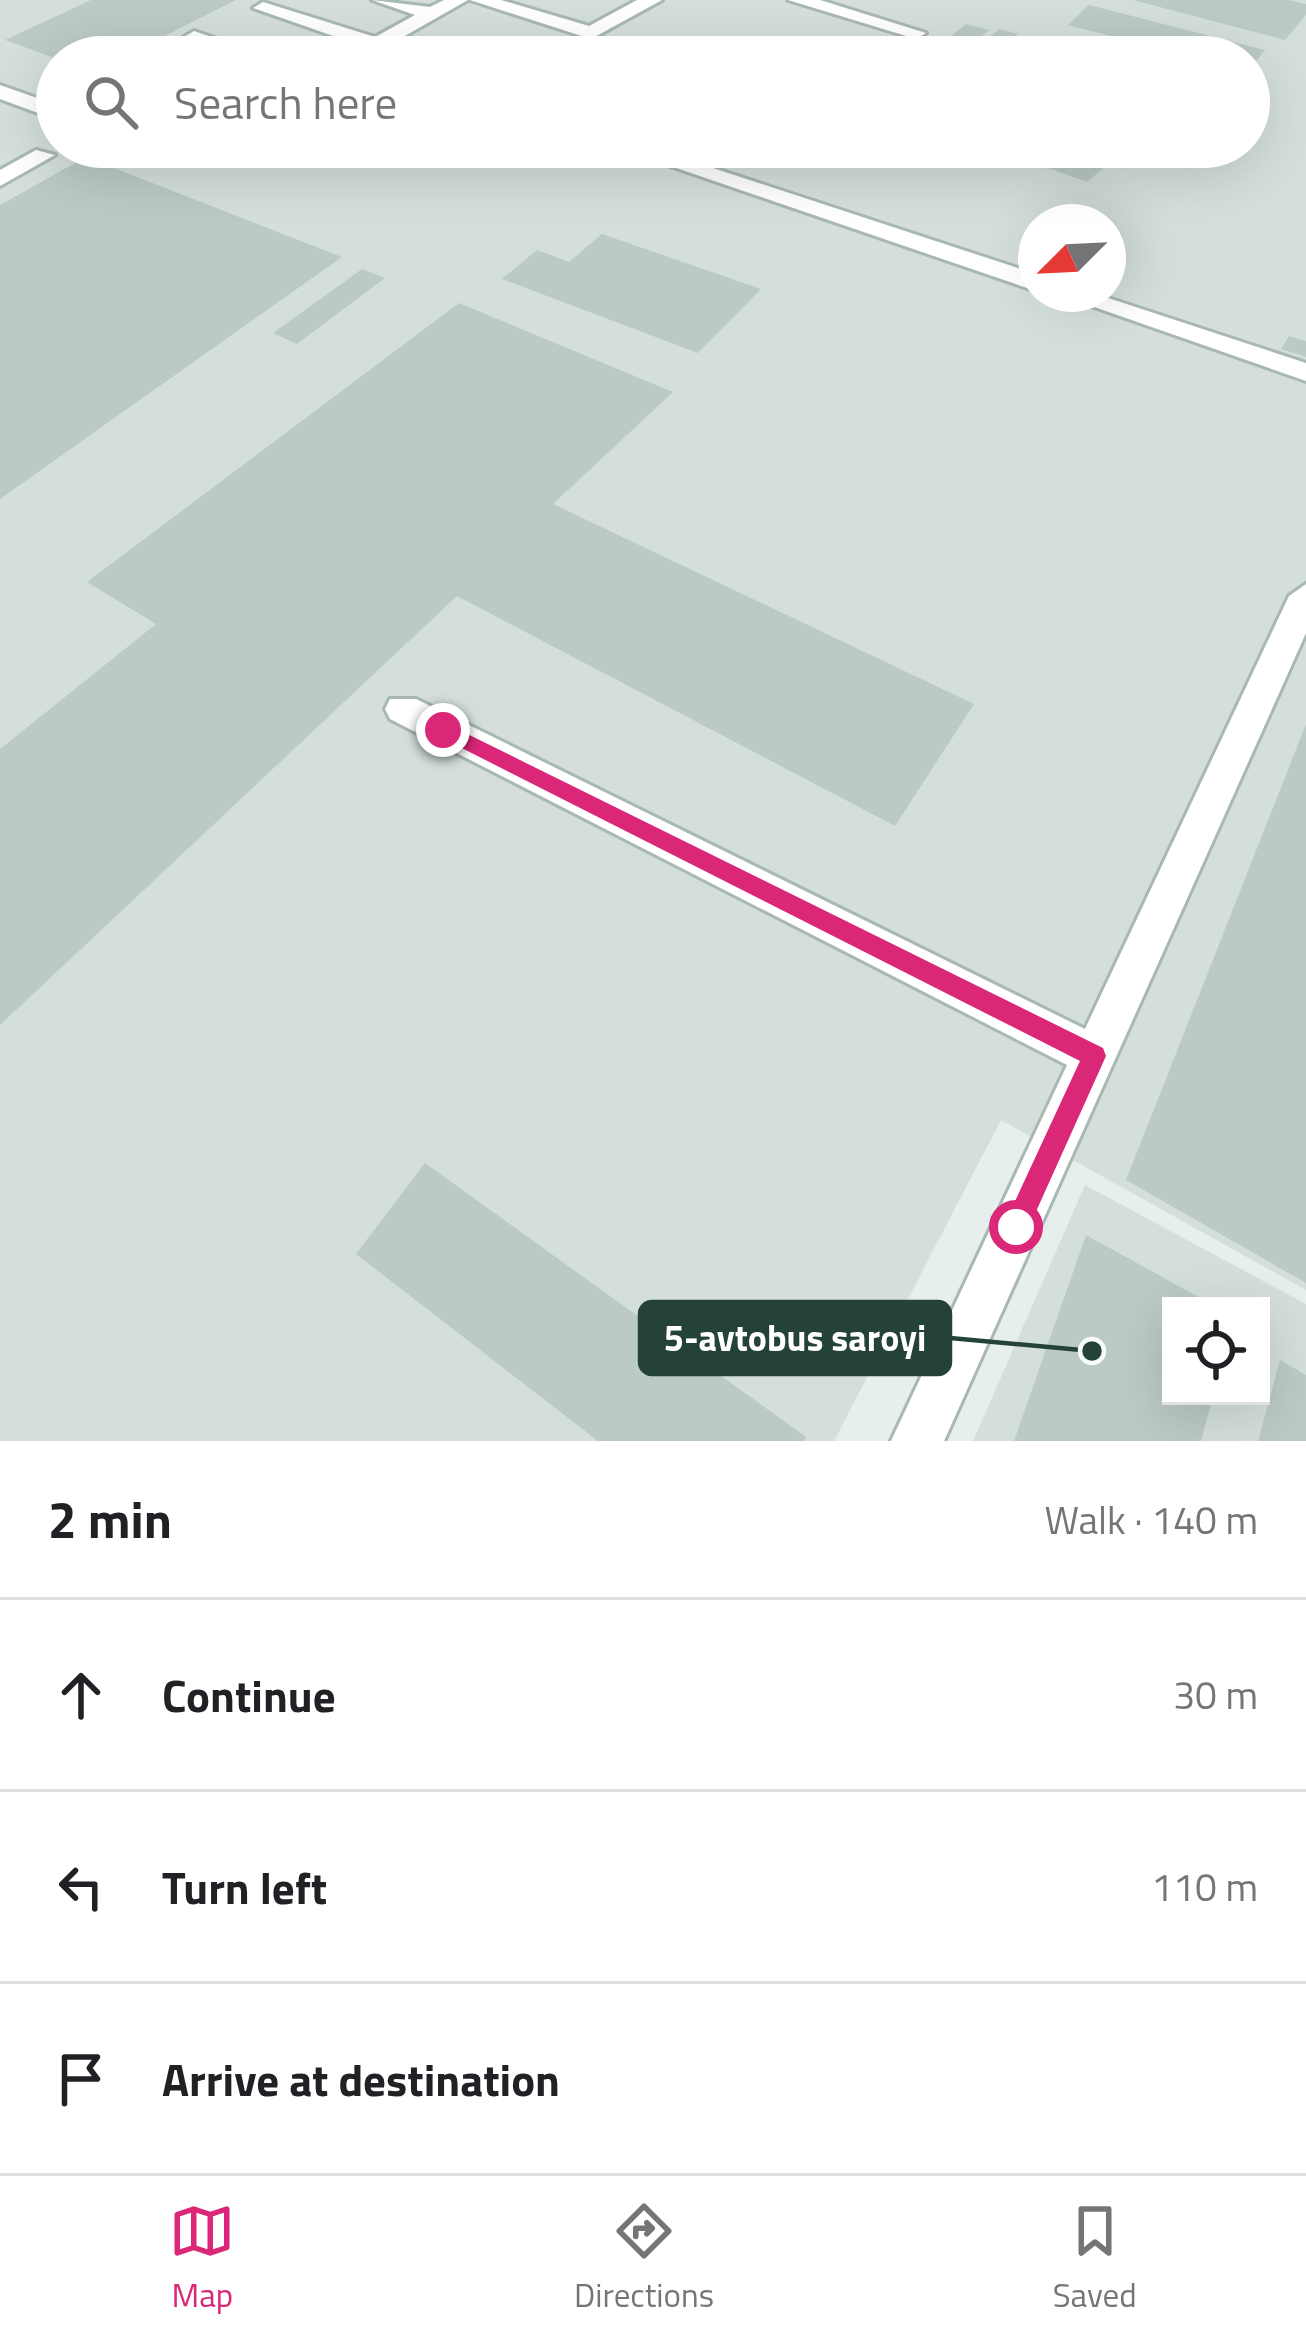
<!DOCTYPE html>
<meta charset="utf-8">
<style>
:root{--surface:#fff;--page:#f6f6f6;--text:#202124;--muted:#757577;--line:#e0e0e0;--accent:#db2777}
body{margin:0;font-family:"Titillium Web",sans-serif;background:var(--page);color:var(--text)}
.controls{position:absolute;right:36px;bottom:36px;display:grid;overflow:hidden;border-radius:0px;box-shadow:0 12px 48px #0002}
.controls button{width:108px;height:108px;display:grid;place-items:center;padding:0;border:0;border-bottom:3px solid var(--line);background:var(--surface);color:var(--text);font:60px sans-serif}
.compass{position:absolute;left:1018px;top:204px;width:108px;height:108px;border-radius:50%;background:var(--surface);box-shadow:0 12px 48px #0002;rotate:246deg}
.stop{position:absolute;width:36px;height:36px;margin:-27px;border:9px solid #db2777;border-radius:50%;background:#fff}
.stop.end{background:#db2777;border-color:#fff;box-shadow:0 3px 12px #0008}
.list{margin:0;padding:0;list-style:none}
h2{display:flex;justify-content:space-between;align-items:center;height:156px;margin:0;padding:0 48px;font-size:51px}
h2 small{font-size:39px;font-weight:400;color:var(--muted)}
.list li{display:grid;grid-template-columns:78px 1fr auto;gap:36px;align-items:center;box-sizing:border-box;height:192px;padding:0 48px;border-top:3px solid var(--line)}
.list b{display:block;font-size:45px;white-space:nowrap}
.list em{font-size:39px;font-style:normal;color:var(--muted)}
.icon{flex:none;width:66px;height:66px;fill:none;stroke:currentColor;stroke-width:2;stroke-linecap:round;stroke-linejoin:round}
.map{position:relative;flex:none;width:1306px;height:1441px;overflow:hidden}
.search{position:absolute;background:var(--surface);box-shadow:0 12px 48px #0002;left:36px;right:36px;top:36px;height:132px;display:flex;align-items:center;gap:30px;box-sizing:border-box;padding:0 42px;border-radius:66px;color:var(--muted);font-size:45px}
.sheet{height:732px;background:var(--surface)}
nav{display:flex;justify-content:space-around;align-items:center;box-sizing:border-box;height:168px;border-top:3px solid var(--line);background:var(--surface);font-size:33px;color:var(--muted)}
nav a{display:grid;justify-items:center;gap:6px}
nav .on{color:var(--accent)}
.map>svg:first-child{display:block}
</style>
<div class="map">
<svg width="1306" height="1441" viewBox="0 0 1306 1441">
<rect width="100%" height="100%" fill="#e6efeb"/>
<path fill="#d4dfda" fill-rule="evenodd" d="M0,0H1306V1290L1001,1120L834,1441H0ZM57,57H1249V147H57ZM1036,222H1108V294H1036Z
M1085,1185L1306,1304V1441H973ZM1171,1306H1261V1396H1171Z"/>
<path fill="#bbcac4" d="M91,0H236L123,57L57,59L5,40Z
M1133,0H1289L1306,4V15L1285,40Z
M1089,5L1265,50L1249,70V57H1192L1068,25Z
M966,24L989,30L962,52L940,45Z
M999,29L1018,34L991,57L971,53Z
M1037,39L1070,47L1061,57H1019Z
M703,147H780L760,166Z
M1042,147H1073L1112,161L1087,182L1026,160Z
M86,157L342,257L0,499V205Z
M602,234L761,289L698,353L502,279L537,250L569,262Z
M362,269L385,278L297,344L273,333Z
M459,303L673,392L553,504L974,704L895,826L457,596L0,1025V749L156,624L87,582Z
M1289,336L1306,341V357L1281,349Z
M1306,724V1283L1126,1180Z
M425,1163L806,1437L804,1441H598L356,1254Z
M1086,1235L1215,1306H1171V1396H1213L1201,1441H1014Z
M1280,1360L1306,1375V1441H1258Z"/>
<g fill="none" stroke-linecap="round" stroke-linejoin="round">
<g stroke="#a8b8b2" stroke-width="6">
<path id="minor" d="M372,0L430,7L444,0H468L368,57H343L359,45L253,8L263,2L375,37L415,15Z
M470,0H501L589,26L637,0H662L591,39Z
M788,0H820L926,33L916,39Z
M194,31L258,53L261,57H231L187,41L184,37Z
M0,85L57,105V120L0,99Z
M615,147H649L1036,274V291Z
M36,150L55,155L0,186V170Z
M1057,294H1096L1306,363V381Z
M1306,584V633L944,1441H891L1067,1065L390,719L385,709L390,699H416L1085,1029L1289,596Z"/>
</g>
<use href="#minor" fill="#fff" fill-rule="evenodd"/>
</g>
<path fill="#db2777" d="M443,722L1103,1048L1106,1056L1025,1236L1016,1240L1003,1227L1080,1061L436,735V724Z"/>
<path fill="none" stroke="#24423a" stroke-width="4.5" d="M1092 1351L950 1338"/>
<circle fill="#24423a" stroke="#f7fbf9" stroke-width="4.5" cx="1092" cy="1351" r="12"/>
<rect fill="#24423a" stroke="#24423a" stroke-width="4.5" x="640" y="1302" width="310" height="72" rx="12"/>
<g font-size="36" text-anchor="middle" font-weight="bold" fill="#fff">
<text x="795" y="1351">5-avtobus saroyi</text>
</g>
</svg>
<div class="controls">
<button><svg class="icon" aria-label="locate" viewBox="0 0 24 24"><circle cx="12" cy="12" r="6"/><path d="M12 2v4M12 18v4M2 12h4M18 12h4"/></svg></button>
</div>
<svg class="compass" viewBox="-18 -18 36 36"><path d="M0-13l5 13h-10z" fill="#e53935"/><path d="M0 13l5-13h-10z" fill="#757577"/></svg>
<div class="stop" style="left:1016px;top:1227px"></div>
<div class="stop end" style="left:443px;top:730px"></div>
<div class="search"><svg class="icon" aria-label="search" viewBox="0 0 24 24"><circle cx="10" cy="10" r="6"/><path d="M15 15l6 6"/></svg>Search here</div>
</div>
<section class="sheet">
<h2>2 min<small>Walk · 140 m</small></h2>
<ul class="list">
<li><svg class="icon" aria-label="ahead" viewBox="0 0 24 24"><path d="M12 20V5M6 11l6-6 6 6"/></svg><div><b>Continue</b></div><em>30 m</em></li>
<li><svg class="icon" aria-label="left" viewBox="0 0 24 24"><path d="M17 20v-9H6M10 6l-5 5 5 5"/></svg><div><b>Turn left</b></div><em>110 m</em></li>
<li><svg class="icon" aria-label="arrive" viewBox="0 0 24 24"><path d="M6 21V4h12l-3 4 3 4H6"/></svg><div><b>Arrive at destination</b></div></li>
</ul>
</section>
<nav>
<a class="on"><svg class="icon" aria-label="map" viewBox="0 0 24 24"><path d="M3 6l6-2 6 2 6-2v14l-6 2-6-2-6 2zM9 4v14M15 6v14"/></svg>Map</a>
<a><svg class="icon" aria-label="directions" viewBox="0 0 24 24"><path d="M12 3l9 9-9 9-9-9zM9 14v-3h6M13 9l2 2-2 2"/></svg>Directions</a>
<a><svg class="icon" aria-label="saved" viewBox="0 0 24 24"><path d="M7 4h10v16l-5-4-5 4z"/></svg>Saved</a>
</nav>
